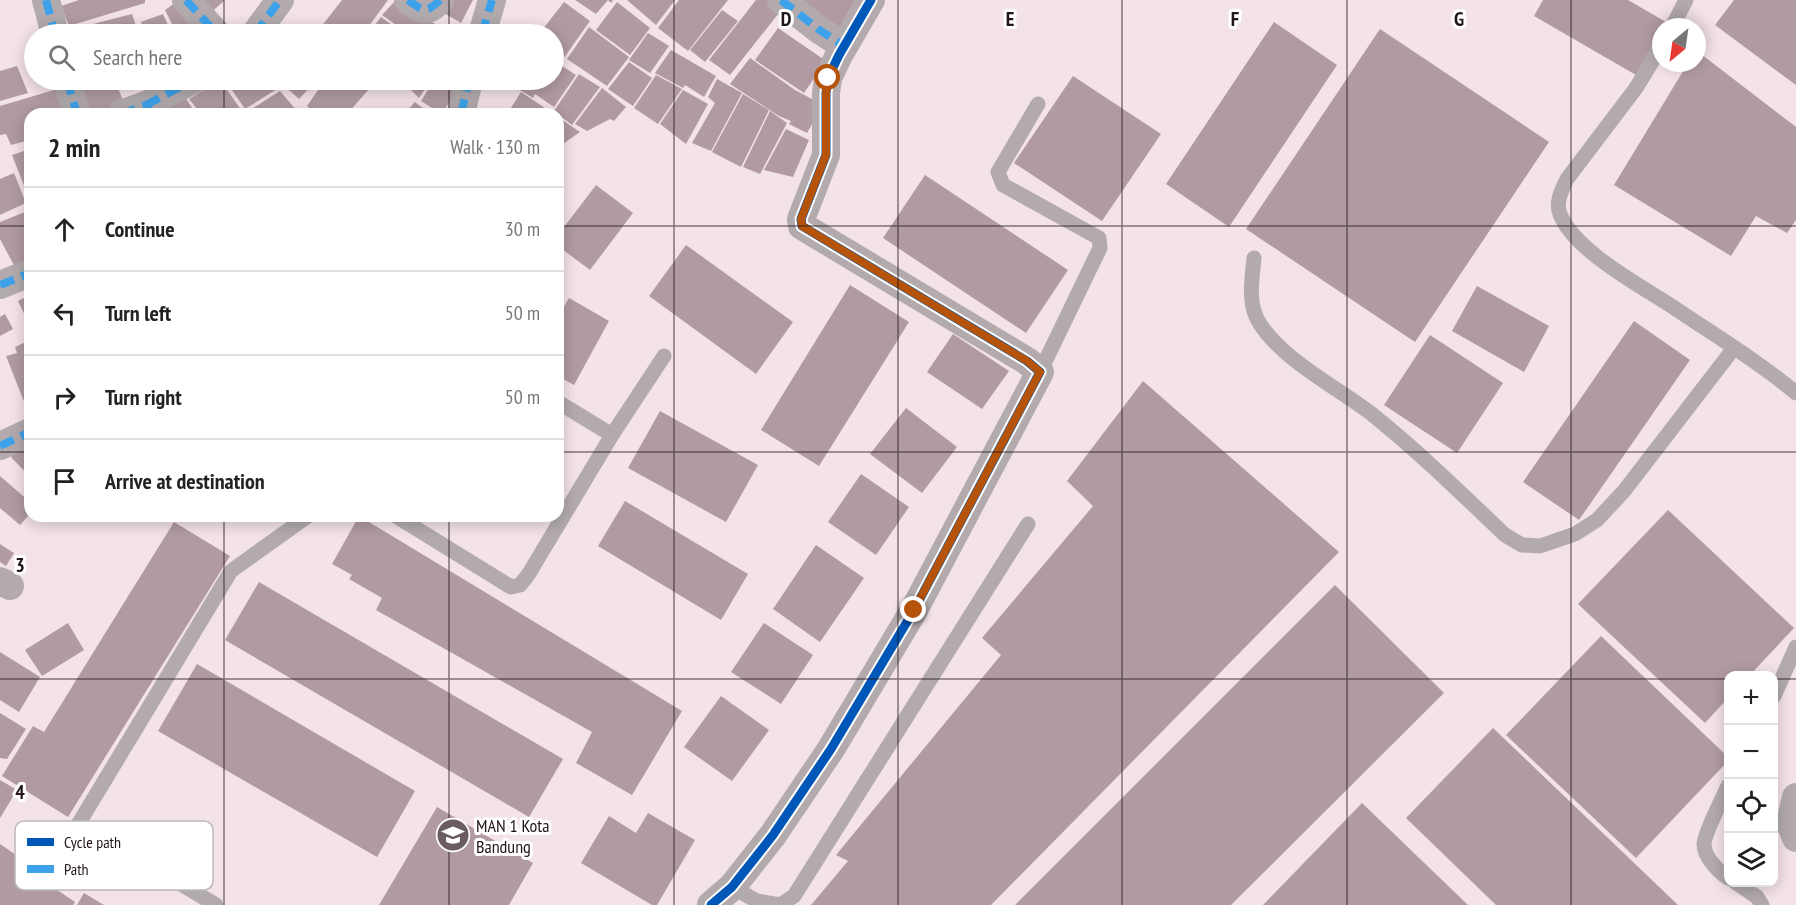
<!DOCTYPE html>
<meta charset="utf-8">
<style>
:root{--surface:#fff;--page:#f6f6f6;--text:#222;--muted:#767676;--line:#e0e0e0}
body{margin:0;font-family:"PT Sans Narrow",sans-serif;background:var(--page);color:var(--text)}
.controls{position:absolute;right:18px;bottom:18px;display:grid;overflow:hidden;border-radius:12px;box-shadow:0 3px 15px #0003}
.controls button{width:54px;height:54px;display:grid;place-items:center;padding:0;border:0;border-bottom:2px solid var(--line);background:var(--surface);color:var(--text);font:30px sans-serif}
.compass{position:absolute;left:1652px;top:18px;width:54px;height:54px;border-radius:50%;background:var(--surface);box-shadow:0 3px 15px #0003;rotate:209deg}
.stop{position:absolute;width:18px;height:18px;margin:-14px;border:4px solid #b45309;border-radius:50%;background:#fff}
.stop.end{background:#b45309;border-color:#fff;box-shadow:0 2px 6px #0008}
.list{margin:0;padding:0;list-style:none}
h2{display:flex;justify-content:space-between;align-items:center;height:78px;margin:0;padding:0 24px;font-size:26px}
h2 small{font-size:20px;font-weight:400;color:var(--muted)}
.list li{display:grid;grid-template-columns:39px 1fr auto;gap:18px;align-items:center;box-sizing:border-box;height:84px;padding:0 24px;border-top:2px solid var(--line)}
.list b{display:block;font-size:22px;white-space:nowrap}
.list em{font-size:20px;font-style:normal;color:var(--muted)}
.icon{flex:none;width:33px;height:33px;fill:none;stroke:currentColor;stroke-width:2;stroke-linecap:round;stroke-linejoin:round}
.map{position:relative;flex:none;width:1796px;height:905px;overflow:hidden}
.search{position:absolute;background:var(--surface);box-shadow:0 3px 15px #0003;left:24px;top:24px;width:540px;height:66px;display:flex;align-items:center;gap:15px;box-sizing:border-box;padding:0 21px;border-radius:33px;color:var(--muted);font-size:22px}
.panel{position:absolute;background:var(--surface);box-shadow:0 3px 15px #0003;left:24px;top:108px;width:540px;height:414px;border-radius:18px}
.map>svg:first-child{display:block}
</style>
<div class="map">
<svg width="1796" height="905" viewBox="0 0 1796 905">
<rect width="100%" height="100%" fill="#f3e2e8"/>
<path fill="#b19aa3" d="M79,0H145V3L69,26L61,6Z
M179,0L203,34H177L165,10Z
M189,0H225L207,16Z
M342,0H388L363,34H319L317,32Z
M452,0H473L461,23L444,13Z
M575,0H613L611,3L608,0L596,14Z
M627,0H675L656,25Z
M679,0H728L688,51L658,28Z
M756,0H771L782,9L730,75L709,60Z
M796,0H859L838,34Z
M1543,0H1628L1666,22L1663,27H1661V31L1636,75L1534,16Z
M1734,0H1796V85L1715,25Z
M395,1L437,25L431,34H409L382,15Z
M564,2L590,21L561,62L554,57V34H539Z
M617,2L650,28L630,55L596,30Z
M722,10L738,21L705,62L690,50Z
M132,14L139,34H63L62,32Z
M163,14L172,34H145L141,22Z
M381,17L404,34H368Z
M1274,22L1337,65L1229,227L1166,184Z
M589,27L629,57L607,86L567,59Z
M778,28L826,61L804,93L755,60Z
M1380,29L1549,142L1415,342L1246,229Z
M648,33L669,46L650,73L629,60Z
M671,50L716,76L704,97L685,85L683,88L655,73Z
M1697,51L1796,127V220L1787,233L1756,216L1731,256L1614,185L1688,63H1697Z
M750,58L795,90L823,105L807,133L789,124L791,121L779,116L730,84Z
M554,61L576,75L554,107L535,94L533,98L515,87L519,80H554Z
M629,62L652,78L633,106L608,89Z
M17,66L28,93L0,101V71Z
M579,74L600,87L572,125L554,111Z
M656,75L682,89L658,124L634,108Z
M1073,76L1161,134L1102,221L1014,163Z
M717,79L742,93L711,151L692,143L715,103L708,97Z
M94,80H115L125,106L96,114H86L75,86Z
M220,80L244,114L280,91L297,111L293,114H201L189,99Z
M225,80H270L277,89L245,109Z
M278,80H317L299,99Z
M325,80H377L347,114H317L307,106Z
M408,80H431L419,98L405,84Z
M434,80H463L442,114L421,101Z
M64,87L70,114H30V140L11,145L6,134L0,135V106Z
M602,88L626,107L614,121L610,119L587,131L575,124Z
M683,90L708,104L686,144L660,124Z
M521,92L554,114H507Z
M743,94L769,110L741,167L712,152Z
M185,97L196,114H155Z
M415,102L430,114H404Z
M770,111L787,123L760,174L743,167Z
M558,117L580,132L560,146L558,144Z
M786,129L809,140L793,177L764,170Z
M30,149V201L12,155Z
M14,173L26,203L0,215V179Z
M925,175L1068,270L1026,333L883,238Z
M596,185L633,213L590,270L558,246V235Z
M30,210V260L15,267L0,239V222Z
M686,245L793,322L756,374L649,296Z
M850,285L909,322L819,466L761,430Z
M1477,286L1549,326L1524,372L1452,331Z
M30,295V326L18,301Z
M569,298L609,321L574,385L558,376V317Z
M5,314L13,329L0,336V317Z
M1634,321L1690,360L1579,520L1523,482Z
M953,334L1009,371L982,409L927,372Z
M1430,335L1503,383L1457,453L1384,405Z
M30,340V402L25,404L6,356L17,353L15,347Z
M1143,381L1339,552L991,905H811L848,861L836,855L1001,655L982,638L1093,506L1067,481Z
M906,408L957,447L922,493L870,454Z
M660,411L758,465L726,522L628,468Z
M24,445L30,451V477L11,457Z
M861,474L909,507L876,555L828,522Z
M0,476L30,502V514L20,525L0,508Z
M625,501L748,574L721,620L598,546Z
M1668,510L1794,628L1749,676H1728V698L1705,723L1578,604Z
M359,516L682,711L632,795L576,763L592,732L376,610L382,598L349,579L352,575L332,564Z
M174,522L230,556L68,817L2,776L33,726L44,732Z
M0,544L14,553L6,566L0,562Z
M816,545L864,578L820,642L773,609Z
M259,582L563,759L529,817L225,640Z
M1335,585L1444,693L1231,905H1015Z
M68,623L84,650L42,676L25,650Z
M764,623L813,655L781,704L731,672Z
M1601,636L1728,757V761L1636,858L1506,735Z
M0,652L40,677L19,712L0,700Z
M197,664L415,791L377,857L158,731Z
M721,696L769,730L732,781L684,747Z
M0,713L26,729L7,759L0,758Z
M1493,728L1678,905H1496L1406,818Z
M0,780L17,790L0,818Z
M1362,803L1468,905H1263Z
M437,807L533,863L509,905H379Z
M648,813L695,840L657,905H652L581,863L609,816L636,833Z
M0,844L41,872L38,877L75,902L73,905H0Z
M84,893L104,905H77Z"/>
<g fill="none" stroke-linecap="round" stroke-linejoin="round">
<path stroke="#b2aaac" stroke-width="15" d="M1672,27L1686,0
M1661,47L1636,88L1567,179C1562,190 1555,202 1560,214C1574,251 1643,287 1676,309C1716,336 1759,362 1796,393
M1038,104L998,172L1003,185L1099,238L1100,248L1040,372
M1254,258C1252,280 1247,304 1260,324C1283,360 1338,388 1373,415C1419,452 1462,494 1505,535L1522,545L1540,546L1575,534L1597,520L1624,491L1734,348
M558,402L612,435
M396,516L511,587L520,585L528,575L612,435L664,356
M1774,696L1796,647
M1728,786C1723,798 1705,831 1704,844C1704,857 1718,871 1728,878
M1735,882L1757,897L1762,905
M732,887L757,901L780,905L794,896L1028,524
M216,905L79,823L231,571L308,516"/>
<path stroke="#b2aaac" stroke-width="28" d="M46,0L55,34
M186,0L217,34
M408,0C423,11 426,14 440,0
M781,0L818,29L844,46
M255,34L280,0
M482,34L492,0
M67,80L77,114
M146,105L193,80
M121,114L146,105L152,114
M461,114L469,80
M0,285L30,273
M0,446L30,432
M0,581L10,586
M1796,797L1790,823L1796,838
M711,905L732,887L773,835L831,749L914,610L1040,372L1027,361L802,226L801,219L826,155V93L828,78L839,55L871,0"/>
<path stroke="#3ea2ea" stroke-width="8" stroke-dasharray="15 8" stroke-linecap="butt" d="M46,0L55,34
M186,0L217,34
M408,0C423,11 426,14 440,0
M781,0L818,29L844,46
M255,34L280,0
M482,34L492,0
M67,80L77,114
M146,105L193,80
M121,114L146,105L152,114
M461,114L469,80
M0,285L30,273
M0,446L30,432"/>
<g stroke="#fff" stroke-width="13">
<path id="cycleway" d="M711,905L732,887L773,835L831,749L914,610L1040,372L1027,361L802,226L801,219L826,155V93L828,78L839,55L871,0"/>
</g>
<use href="#cycleway" stroke="#0057b8" stroke-width="9"/>
</g>
<g fill="none" stroke-linecap="round" stroke-linejoin="round">
<path stroke="#b45309" stroke-width="8" d="M828,78L826,93V155L801,219L802,226L1027,361L1040,372L914,610"/>
</g>
<path fill="none" stroke="#221419" stroke-width="1.5" stroke-opacity="0.55" d="M224,0V34M449,0V34M674,0V905M898,0V905M1122,0V905M1347,0V905M1571,0V905M224,80V114M449,80V114M0,226H30M558,226H1796M0,452H30M558,452H1796M224,516V905M449,516V905M0,679H1728M1774,679H1796"/>
<defs>
<g id="school-disc" transform="scale(1.725)"><circle r="9.5" fill="#6b5c61" stroke="#fff"/><path d="M0-5L7-2L0 1L-7-2ZM-4 1L0 2.5L4 1V4Q0 6-4 4Z" fill="#fff"/></g>
</defs>
<g fill-rule="evenodd">
<use href="#school-disc" x="453" y="835"/>
</g>
<g text-anchor="middle" dominant-baseline="central" stroke-width="6" stroke-linejoin="round" paint-order="stroke">
<g font-size="18" fill="#221419" stroke="#fff" text-anchor="start">
<text x="476" y="825">MAN 1 Kota<tspan x="476" dy="21">Bandung</tspan></text>
</g>
</g>
<rect x="15" y="821" width="198" height="69" rx="9" fill="#fff" stroke="#bdb8ba" stroke-width="1.5"/>
<rect x="27" y="838" width="27" height="8" fill="#0057b8"/>
<rect x="27" y="865" width="27" height="8" fill="#3ea2ea"/>
<g font-size="16" fill="#221419">
<text x="64" y="848">Cycle path</text>
<text x="64" y="875">Path</text>
</g>
<g font-size="20" text-anchor="middle" font-weight="bold" fill="#221419" stroke="#fff" stroke-width="6" stroke-linejoin="round" paint-order="stroke">
<text x="786" y="26">D</text>
<text x="1010" y="26">E</text>
<text x="1235" y="26">F</text>
<text x="1459" y="26">G</text>
<text x="20" y="572">3</text>
<text x="20" y="799">4</text>
</g>
</svg>
<div class="controls">
<button>+</button>
<button>−</button>
<button><svg class="icon" aria-label="locate" viewBox="0 0 24 24"><circle cx="12" cy="12" r="6"/><path d="M12 2v4M12 18v4M2 12h4M18 12h4"/></svg></button>
<button><svg class="icon" aria-label="layers" viewBox="0 0 24 24"><path d="M12 4l9 5-9 5-9-5zM3 14l9 5 9-5"/></svg></button>
</div>
<svg class="compass" viewBox="-18 -18 36 36"><path d="M0-13l5 13h-10z" fill="#e53935"/><path d="M0 13l5-13h-10z" fill="#767676"/></svg>
<div class="stop" style="left:828px;top:78px"></div>
<div class="stop end" style="left:914px;top:610px"></div>
<div class="search"><svg class="icon" aria-label="search" viewBox="0 0 24 24"><circle cx="10" cy="10" r="6"/><path d="M15 15l6 6"/></svg>Search here</div>
<section class="panel">
<h2>2 min<small>Walk · 130 m</small></h2>
<ul class="list">
<li><svg class="icon" aria-label="ahead" viewBox="0 0 24 24"><path d="M12 20V5M6 11l6-6 6 6"/></svg><div><b>Continue</b></div><em>30 m</em></li>
<li><svg class="icon" aria-label="left" viewBox="0 0 24 24"><path d="M17 20v-9H6M10 6l-5 5 5 5"/></svg><div><b>Turn left</b></div><em>50 m</em></li>
<li><svg class="icon" aria-label="right" viewBox="0 0 24 24"><path d="M7 20v-9h11M14 6l5 5-5 5"/></svg><div><b>Turn right</b></div><em>50 m</em></li>
<li><svg class="icon" aria-label="arrive" viewBox="0 0 24 24"><path d="M6 21V4h12l-3 4 3 4H6"/></svg><div><b>Arrive at destination</b></div></li>
</ul>
</section>
</div>
